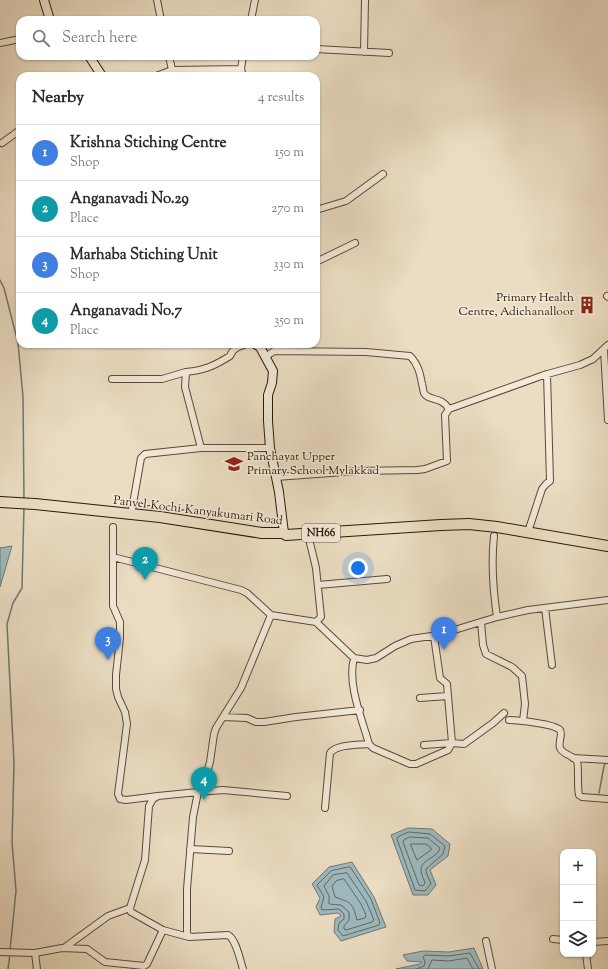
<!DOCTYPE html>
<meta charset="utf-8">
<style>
:root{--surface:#fff;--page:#f2f2f3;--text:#2b2b33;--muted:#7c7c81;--line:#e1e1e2;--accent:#2563eb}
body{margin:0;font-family:"Sorts Mill Goudy",serif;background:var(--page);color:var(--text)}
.controls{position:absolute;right:12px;bottom:12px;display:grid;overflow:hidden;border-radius:8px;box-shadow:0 1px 3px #0004}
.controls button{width:36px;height:36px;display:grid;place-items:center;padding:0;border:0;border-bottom:1px solid var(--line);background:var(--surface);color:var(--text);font:20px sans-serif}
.you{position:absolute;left:358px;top:568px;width:14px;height:14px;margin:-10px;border:3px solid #fff;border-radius:50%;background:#1a73e8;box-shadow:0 0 0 6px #1a73e833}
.badge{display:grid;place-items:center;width:26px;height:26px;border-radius:50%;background:var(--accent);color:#fff;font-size:13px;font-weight:700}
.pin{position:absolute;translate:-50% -33px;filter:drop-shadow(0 1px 2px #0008)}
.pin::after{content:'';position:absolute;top:21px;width:14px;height:12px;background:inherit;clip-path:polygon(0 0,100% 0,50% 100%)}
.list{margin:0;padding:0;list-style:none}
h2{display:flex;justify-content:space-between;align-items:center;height:52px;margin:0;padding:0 16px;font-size:17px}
h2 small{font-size:13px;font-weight:400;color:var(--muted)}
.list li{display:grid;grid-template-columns:26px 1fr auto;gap:12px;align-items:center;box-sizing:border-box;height:56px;padding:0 16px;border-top:1px solid var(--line)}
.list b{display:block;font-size:15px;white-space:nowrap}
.list p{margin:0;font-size:13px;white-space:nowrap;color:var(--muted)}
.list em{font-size:13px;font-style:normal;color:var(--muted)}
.icon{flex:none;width:22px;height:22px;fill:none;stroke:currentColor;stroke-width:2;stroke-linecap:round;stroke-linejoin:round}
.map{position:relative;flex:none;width:608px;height:969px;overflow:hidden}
.search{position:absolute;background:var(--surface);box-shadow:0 1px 3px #0004;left:16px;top:16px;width:304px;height:44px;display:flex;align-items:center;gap:10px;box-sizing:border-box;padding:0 14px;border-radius:12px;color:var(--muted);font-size:15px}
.panel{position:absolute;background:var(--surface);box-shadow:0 1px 3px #0004;left:16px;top:72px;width:304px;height:276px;border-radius:12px}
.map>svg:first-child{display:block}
</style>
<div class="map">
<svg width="608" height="969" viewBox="0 0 608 969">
<rect width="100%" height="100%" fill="#ebddc3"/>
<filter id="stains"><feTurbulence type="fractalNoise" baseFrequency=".005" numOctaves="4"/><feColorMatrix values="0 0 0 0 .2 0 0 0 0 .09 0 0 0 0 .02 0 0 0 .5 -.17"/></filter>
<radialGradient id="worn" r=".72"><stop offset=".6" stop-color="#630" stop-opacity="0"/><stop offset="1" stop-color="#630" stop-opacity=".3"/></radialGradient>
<path fill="#9db9be" stroke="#6f7974" d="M12,546L0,587V548Z
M408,828L432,829L450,844L448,856L430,870L436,885L428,895H413L391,835Z
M352,862L374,897L386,927L341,941L334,932L335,919L341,916L338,913L320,915L316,907L320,898L312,884L329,867Z
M474,948L483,969H396L420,964L422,962L407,961L403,955L423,951L449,952Z"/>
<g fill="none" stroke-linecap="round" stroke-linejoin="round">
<path stroke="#646862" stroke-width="1" d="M409,832L430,834L445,846L443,854L426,869V872L431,884L425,891L415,890L397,839L398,837Z
M410,837L428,838L440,848C438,858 421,859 421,870C421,875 424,879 425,883L423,886L419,885L403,842L404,840Z
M411,844H426L431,848V850L417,860L411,846Z
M349,867L351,868L371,899L380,923L379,925L343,936L338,930L339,923L344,919V914L339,909L322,910L321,907L324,897L317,885L331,871Z
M347,873L366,901L374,920L372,922L346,930L344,929V926L349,920V912L341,905L329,904V896L324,886L333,875Z
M344,879L361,904L366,915L365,918L357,920C352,902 352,903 335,897L332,886L336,881Z
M416,969L424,966L425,962L423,957L425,955L449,956L470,953L479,969
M428,969L432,960L449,961L467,958L473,969"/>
<path stroke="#6f7974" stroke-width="1.5" d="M0,280L4,288L18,343L23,397L24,500
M599,793L604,766L606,762
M10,950L16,891L12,842L14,763L7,624L13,603L22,588L24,507
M8,969L10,953"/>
<g stroke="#5b4935" stroke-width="8">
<path id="minor" d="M157,0L161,20
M251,20L255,0
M0,43L20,39
M316,49L389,53
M364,52L365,0
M169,56L172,70
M243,56L241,69L243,76
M156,76L172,70L241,69
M2,143L20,130
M316,210L346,201L383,174
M316,262L355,243
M607,296L608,297
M604,350L608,420
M265,357L274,351L366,352L410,356C418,364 420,373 422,384C423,387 423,391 424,393C429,402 440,395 449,409
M186,372C205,370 214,366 230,356C233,348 238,347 246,344
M112,379H162L186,372L185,387L201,448
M276,477L358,471L417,470L425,469L447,461L445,415L449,409L544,375L580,365L593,359L608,345
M131,515L141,458L145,454L201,448H270
M113,527V606L120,622V638L116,675V689L118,697L125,712L127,724L118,794L120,799L126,800L158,796
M528,532L542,489L546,484L550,481L547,374
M494,536C491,564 493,590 497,617
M113,557L241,590L247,593L271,615
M318,585L387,579
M545,608L552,665
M316,622L354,658L367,660L376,658L395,646L411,639L438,635L497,617L528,610L608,600
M481,622L483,645L486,654L512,667L522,676L525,704L523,721
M354,658C347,684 362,719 369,744L373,748L410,764H416L448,750L452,743L447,684L440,678L434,636
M420,698L448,696
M223,717L247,718L256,722H264L296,717L360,710
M509,720C517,720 555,724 560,730C563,734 558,742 560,748C563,755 573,755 577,761C579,766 577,787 579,795L582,797L608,799
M424,745L452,743L464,744L493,723L504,713
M573,758L608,760
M325,808L330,753C337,744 358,745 369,744
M190,849L229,851
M163,930L131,912L130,908L145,860L149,806L153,799L158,796L198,792L223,790L287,796
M553,939L563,940
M486,941L492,969
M593,942L608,941
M64,948L108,916L130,908
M0,952L35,953L62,948L87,949L105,962L144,966L147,964L163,930L189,937
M35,953L37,969
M586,954L588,969
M243,969C240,960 236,939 228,935L189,937L187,933V889L193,817L198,792L205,779L210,762L214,734L216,728L241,688L271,615L316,622L321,617L316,568L310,543"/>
</g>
<g stroke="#2b1806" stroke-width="10">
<path id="secondary" d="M44,0L50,20
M89,56L102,76
M255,344L260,347L273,371L272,383L268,395V421L270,448L279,492L284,533"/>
</g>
<g stroke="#2b1806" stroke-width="12">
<path id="trunk" d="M0,502L35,504L160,517L262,533H284L286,535L441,525L469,524L497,527L608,546"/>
</g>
<use href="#minor" stroke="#f2e9d8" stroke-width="6"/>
<use href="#secondary" stroke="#f2e9d8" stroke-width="8"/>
<use href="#trunk" stroke="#ebddc3" stroke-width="10"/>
</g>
<defs>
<g id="building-bare" transform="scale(1.38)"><path d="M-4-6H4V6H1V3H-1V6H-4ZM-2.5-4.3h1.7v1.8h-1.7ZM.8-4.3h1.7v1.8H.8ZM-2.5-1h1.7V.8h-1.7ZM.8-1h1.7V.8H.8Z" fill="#8f2418" stroke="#f2e9d8" stroke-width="2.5" paint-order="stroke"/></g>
<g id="school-bare" transform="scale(1.38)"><path d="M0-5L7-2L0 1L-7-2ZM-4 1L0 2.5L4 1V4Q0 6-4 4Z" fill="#8f2418" stroke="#f2e9d8" stroke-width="2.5" paint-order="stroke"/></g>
</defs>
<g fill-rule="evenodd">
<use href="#building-bare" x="587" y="305"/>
<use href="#school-bare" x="234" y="464"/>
</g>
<g text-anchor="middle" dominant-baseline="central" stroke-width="3" stroke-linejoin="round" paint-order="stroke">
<rect fill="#f2e9d8" stroke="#675745" stroke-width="1" x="302" y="524" width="38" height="18" rx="3"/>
<g font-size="11" font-weight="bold" fill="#2b1806">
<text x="321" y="533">NH66</text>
</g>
<g font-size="12" fill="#2b1806" stroke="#f2e9d8" text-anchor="end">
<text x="574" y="298">Primary Health<tspan x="574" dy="14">Centre, Adichanalloor</tspan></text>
<text x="247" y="457" text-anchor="start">Panchayat Upper<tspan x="247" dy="14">Primary School Mylakkad</tspan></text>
</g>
<g font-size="12" fill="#2b1806" stroke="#f2e9d8">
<text transform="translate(198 511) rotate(7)">Panvel-Kochi-Kanyakumari Road</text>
</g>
</g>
<rect width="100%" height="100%" filter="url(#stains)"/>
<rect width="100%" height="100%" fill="url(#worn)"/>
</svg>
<div class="controls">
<button>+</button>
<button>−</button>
<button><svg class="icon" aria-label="layers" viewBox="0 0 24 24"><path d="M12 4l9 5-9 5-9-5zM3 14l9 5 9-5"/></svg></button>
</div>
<div class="you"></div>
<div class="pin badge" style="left:444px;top:650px;background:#3f7fe0">1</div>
<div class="pin badge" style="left:145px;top:580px;background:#0f9aa8">2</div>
<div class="pin badge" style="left:108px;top:660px;background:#3f7fe0">3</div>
<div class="pin badge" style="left:204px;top:800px;background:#0f9aa8">4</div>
<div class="search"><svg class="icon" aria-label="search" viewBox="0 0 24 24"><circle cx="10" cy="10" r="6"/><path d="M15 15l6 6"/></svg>Search here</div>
<section class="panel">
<h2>Nearby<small>4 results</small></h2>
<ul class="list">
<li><span class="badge" style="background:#3f7fe0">1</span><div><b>Krishna Stiching Centre</b><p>Shop</p></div><em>150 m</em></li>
<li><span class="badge" style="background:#0f9aa8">2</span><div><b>Anganavadi No.29</b><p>Place</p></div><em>270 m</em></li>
<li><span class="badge" style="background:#3f7fe0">3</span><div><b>Marhaba Stiching Unit</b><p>Shop</p></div><em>330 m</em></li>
<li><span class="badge" style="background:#0f9aa8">4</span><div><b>Anganavadi No.7</b><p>Place</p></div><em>350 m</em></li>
</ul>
</section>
</div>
